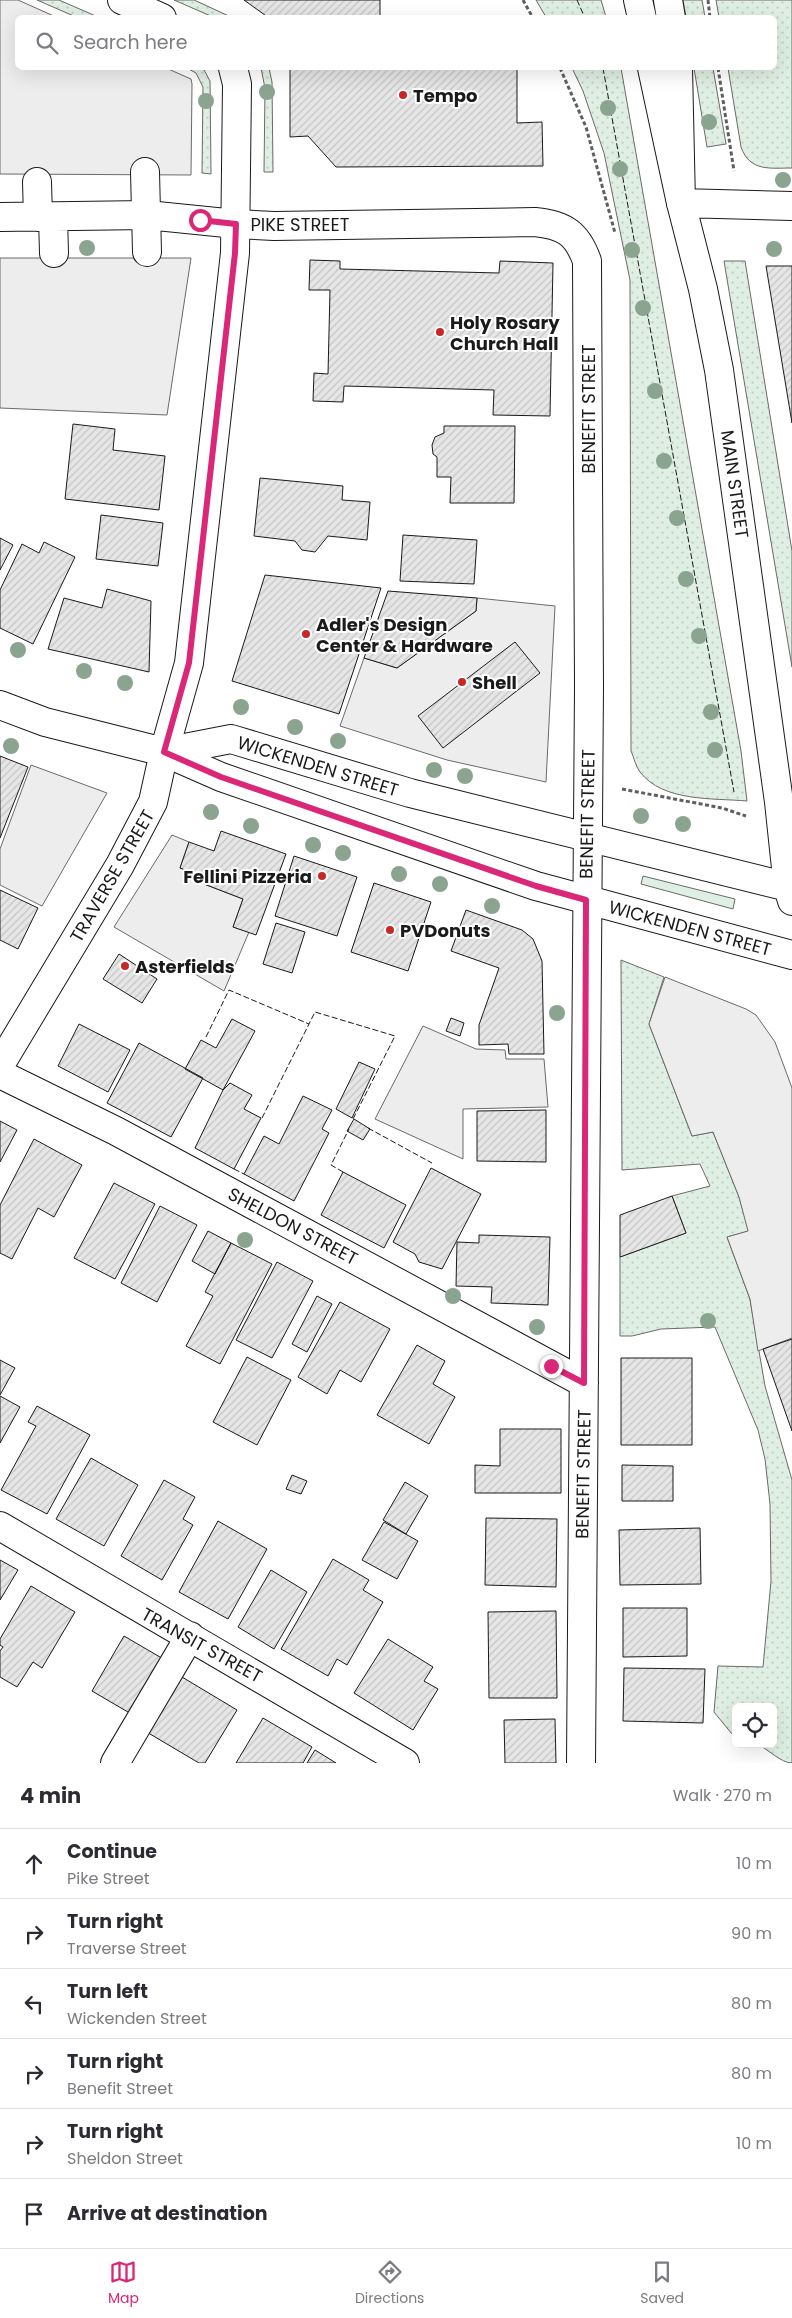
<!DOCTYPE html>
<meta charset="utf-8">
<style>
:root{--surface:#fff;--page:#f7f7f7;--text:#2b2b33;--muted:#7c7c81;--line:#e1e1e2;--accent:#db2777}
body{margin:0;font-family:Poppins,sans-serif;background:var(--page);color:var(--text)}
.controls{position:absolute;right:15px;bottom:15px;display:grid;overflow:hidden;border-radius:8px;box-shadow:0 5px 20px #0002}
.controls button{width:45px;height:45px;display:grid;place-items:center;padding:0;border:0;border-bottom:1px solid var(--line);background:var(--surface);color:var(--text);font:25px sans-serif}
.stop{position:absolute;width:15px;height:15px;margin:-11px;border:4px solid #db2777;border-radius:50%;background:#fff}
.stop.end{background:#db2777;border-color:#fff;box-shadow:0 1px 5px #0008}
.list{margin:0;padding:0;list-style:none}
h2{display:flex;justify-content:space-between;align-items:center;height:65px;margin:0;padding:0 20px;font-size:21px}
h2 small{font-size:16px;font-weight:400;color:var(--muted)}
.list li{display:grid;grid-template-columns:32px 1fr auto;gap:15px;align-items:center;box-sizing:border-box;height:70px;padding:0 20px;border-top:1px solid var(--line)}
.list b{display:block;font-size:19px;white-space:nowrap}
.list p{margin:0;font-size:16px;white-space:nowrap;color:var(--muted)}
.list em{font-size:16px;font-style:normal;color:var(--muted)}
.icon{flex:none;width:28px;height:28px;fill:none;stroke:currentColor;stroke-width:2;stroke-linecap:round;stroke-linejoin:round}
.map{position:relative;flex:none;width:792px;height:1763px;overflow:hidden}
.search{position:absolute;background:var(--surface);box-shadow:0 5px 20px #0002;left:15px;right:15px;top:15px;height:55px;display:flex;align-items:center;gap:12px;box-sizing:border-box;padding:0 18px;border-radius:8px;color:var(--muted);font-size:19px}
.sheet{height:485px;background:var(--surface)}
nav{display:flex;justify-content:space-around;align-items:center;box-sizing:border-box;height:70px;border-top:1px solid var(--line);background:var(--surface);font-size:14px;color:var(--muted)}
nav a{display:grid;justify-items:center;gap:2px}
nav .on{color:var(--accent)}
.map>svg:first-child{display:block}
</style>
<div class="map">
<svg width="792" height="1763" viewBox="0 0 792 1763">
<defs>
<pattern id="grass-dots" width="8" height="8" patternUnits="userSpaceOnUse" patternTransform="scale(1.25)"><rect width="8" height="8" fill="#e0efe3"/><path d="M2 2h.1M6 6h.1" fill="none" stroke="#c0ccc2" stroke-width="1.8" stroke-linecap="round"/></pattern>
<pattern id="building-hatch" width="6" height="6" patternUnits="userSpaceOnUse" patternTransform="scale(1.25)"><rect width="6" height="6" fill="#e6e6e6"/><path d="M-1 1l2-2M0 6l6-6M5 7l2-2" fill="none" stroke="#c5c5c5"/></pattern>
</defs>
<rect width="100%" height="100%" fill="#fff"/>
<path fill="url(#grass-dots)" stroke="#6a6a6a" d="M37,0H59L98,17H76Z
M174,0H194L231,17H213Z
M536,0H601L606,17H546Z
M683,0H702L705,17H686Z
M716,0H792V168C770,168 750,172 741,147L728,68H774V18L719,17Z
M187,68H203L210,81L211,174L202,173L203,87L196,73Z
M261,68H269L272,82L273,172H264L265,88Z
M572,68H621L741,751L747,801C713,798 663,802 640,772C636,767 634,758 631,751L630,280L604,153L583,91Z
M694,68H713L726,144L707,147Z
M724,261H745L792,551V667Z
M621,960L664,977L649,1024L692,1136L713,1132L739,1197L749,1231L727,1237L750,1299L765,1386L792,1480V1763C781,1763 768,1749 757,1744H773V1707H736V1736L732,1734L714,1712L718,1666L763,1667L771,1581L770,1504L765,1459L758,1430L715,1327L661,1329L632,1336H620V1257L686,1233L672,1196L710,1186L700,1164L622,1170Z"/>
<path fill="#e0efe3" stroke="#6a6a6a" d="M643,876L735,899L733,909L641,884Z"/>
<path fill="#ededed" stroke="#6a6a6a" d="M0,0H18L56,17L18,18V68H166L191,79L192,84L191,175L0,174Z
M0,258H191L167,415L0,408Z
M477,598L555,606L546,782L447,760L340,726L364,658L397,668L476,611Z
M31,765L107,793L42,906L0,885V849Z
M172,835L189,842L180,868L207,878L204,884L243,899L233,927L249,932L224,991L114,927Z
M665,977L746,1009L756,1015L775,1042L792,1088V1338L758,1351L750,1299L727,1237L748,1231L739,1197L713,1132L692,1136L649,1024Z
M423,1026L476,1049L505,1050L506,1059H544L548,1107L463,1109V1159L375,1119Z"/>
<path fill="url(#building-hatch)" stroke="#1a1a1a" d="M244,0H380V18H269Z
M290,68H517V123L542,122L543,166L336,167L308,136L290,137Z
M310,260L340,261V269L499,273L500,261L553,263L550,416L493,415L494,390L344,386L343,402L313,401L314,373L328,374L330,290H309Z
M766,266H792V423Z
M73,424L115,429L113,450L165,456L159,510L65,499Z
M444,426H515L514,503H450L451,477H437V457L433,454L432,445L435,437L444,433Z
M260,478L343,486L342,500L370,502L367,540L328,536L315,552L302,550L295,541L254,536Z
M101,515L163,523L158,566L96,559Z
M403,535L477,540L474,584L400,581Z
M0,538L13,545L0,570Z
M44,542L75,557L33,644L0,628V590L22,544L39,553Z
M265,575L381,588L339,714L232,681Z
M107,589L151,601L149,672L48,649L64,598L102,608Z
M388,591L477,598L476,611L397,668L364,658Z
M515,642L540,673L443,748L418,716Z
M0,756L28,767L0,838Z
M221,831L286,854L256,935L233,927L243,899L204,884L207,878L180,868L189,842L214,851Z
M294,856L357,877L337,936L275,916Z
M374,883L431,902L408,971L351,952Z
M0,890L38,908L18,949L0,940Z
M466,910L522,930L533,939L542,961L544,1054H509L508,1044L479,1045V1025L499,968L451,951Z
M276,923L305,932L292,973L263,964Z
M119,954L157,979L142,1003L103,979Z
M451,1018L464,1023L460,1036L446,1031Z
M232,1019L255,1031L223,1090L185,1069L201,1040L216,1048Z
M79,1024L130,1050L108,1092L58,1066Z
M139,1043L203,1078L171,1137L107,1103Z
M359,1062L375,1069L352,1118L336,1109Z
M230,1083L252,1095L244,1109L261,1118L234,1169L195,1148L223,1090Z
M303,1096L332,1110L322,1129L329,1133L294,1201L244,1174L264,1136L279,1144Z
M546,1110V1162L477,1161V1111Z
M354,1119L370,1129L363,1140L347,1131Z
M0,1121L17,1130L0,1162Z
M34,1139L82,1165L54,1217L38,1208L12,1259L0,1253V1205Z
M431,1168L481,1194L442,1269L419,1262L415,1254L393,1242Z
M343,1172L406,1205L384,1248L321,1215Z
M114,1183L155,1204L115,1279L74,1258Z
M672,1196L686,1233L620,1257V1215Z
M160,1206L197,1225L157,1302L121,1283Z
M208,1231L231,1243L215,1274L192,1261Z
M479,1235L550,1237L548,1305L491,1303L492,1287L456,1286L457,1242L479,1243Z
M231,1243L272,1264L220,1364L186,1346L213,1296L205,1292Z
M277,1262L313,1281L272,1358L236,1340Z
M317,1296L332,1304L307,1352L292,1344Z
M340,1302L390,1329L361,1382L340,1370L327,1394L298,1377Z
M792,1339V1431L763,1349Z
M417,1345L445,1361L433,1384L455,1397L429,1444L377,1415Z
M247,1357L291,1380L257,1445L213,1422Z
M621,1358H692V1445H621Z
M0,1360L15,1368L0,1395Z
M0,1396L20,1407L0,1443Z
M37,1406L90,1435L47,1514L1,1490L36,1426L28,1422Z
M500,1429H561V1493H475V1465L500,1466Z
M91,1458L138,1485L104,1546L56,1519Z
M622,1465L673,1466V1501H622Z
M292,1475L307,1481L301,1494L286,1489Z
M164,1480L195,1497L183,1519L193,1525L162,1580L121,1556Z
M405,1482L428,1496L406,1534L383,1520Z
M486,1518L557,1519L556,1587L485,1585Z
M218,1521L267,1549L228,1619L179,1592Z
M384,1522L418,1541L397,1579L362,1560Z
M700,1528L701,1584L620,1585L619,1530Z
M333,1559L369,1580L363,1590L383,1602L347,1665L337,1659L328,1676L281,1649Z
M0,1560L18,1570L0,1600Z
M271,1570L307,1592L274,1649L238,1627Z
M31,1586L75,1612L42,1668L33,1662L17,1687L0,1677V1651L3,1647L0,1645V1639Z
M623,1608H687V1656L623,1657Z
M556,1611L557,1698H489L488,1612Z
M124,1636L165,1660L133,1715L92,1691Z
M388,1639L433,1667L424,1681L438,1689L413,1730L354,1693Z
M624,1668L705,1669L703,1723L623,1721Z
M177,1674L237,1710L205,1763H199L145,1731Z
M263,1718L312,1747L303,1763H236Z
M555,1719L556,1763H505L504,1720Z
M315,1750L336,1763H307Z"/>
<g fill="none" stroke-linecap="round" stroke-linejoin="round">
<g stroke="#1a1a1a" stroke-width="30">
<path id="minor" d="M122,0L162,18
M145,172L147,252
M37,182L38,217
M0,217L147,215L236,224L274,226L535,222C564,225 577,233 587,261L589,687L581,1763
M53,218L54,253
M0,1065L120,865L153,802L164,752L189,663L235,253L237,84L233,68
M0,1074L116,1131L584,1383
M0,1526L405,1763
M115,1763L190,1636"/>
</g>
<g stroke="#1a1a1a" stroke-width="30">
<path id="major" d="M668,0L671,18
M678,68L681,203L703,289L719,370L779,802L788,887L792,901
M681,203L792,206
M0,705L45,722L164,752L221,777L536,886L792,955
M164,752L231,739L410,793L792,888"/>
</g>
<g stroke="#1a1a1a" stroke-width="30">
<path id="highway" d="M638,0L642,18
M652,68L681,203"/>
</g>
<path stroke="#5f5f5f" stroke-width="3" stroke-dasharray="4 2.5" stroke-linecap="butt" d="M523,0L533,18
M708,0L710,18
M560,68L586,127L615,233
M718,68L734,171
M622,789L722,808L746,816"/>
<use href="#minor" stroke="#fff" stroke-width="28"/>
<use href="#major" stroke="#fff" stroke-width="28"/>
<use href="#highway" stroke="#fff" stroke-width="28"/>
<path stroke="#1a1a1a" stroke-width="1" stroke-dasharray="6 2.5" stroke-linecap="butt" d="M577,0L585,18
M603,68L734,792
M206,1037L229,990L309,1024
M262,1118L315,1012L395,1036L353,1119
M368,1128L432,1163
M234,1169L244,1174
M343,1172L331,1165L349,1129"/>
</g>
<g fill="#8aa48f">
<circle cx="267" cy="92" r="8"/>
<circle cx="206" cy="101" r="8"/>
<circle cx="608" cy="108" r="8"/>
<circle cx="709" cy="122" r="8"/>
<circle cx="620" cy="169" r="8"/>
<circle cx="783" cy="180" r="8"/>
<circle cx="87" cy="248" r="8"/>
<circle cx="774" cy="249" r="8"/>
<circle cx="632" cy="250" r="8"/>
<circle cx="643" cy="308" r="8"/>
<circle cx="655" cy="391" r="8"/>
<circle cx="664" cy="461" r="8"/>
<circle cx="677" cy="518" r="8"/>
<circle cx="686" cy="579" r="8"/>
<circle cx="699" cy="636" r="8"/>
<circle cx="18" cy="650" r="8"/>
<circle cx="84" cy="671" r="8"/>
<circle cx="125" cy="683" r="8"/>
<circle cx="241" cy="707" r="8"/>
<circle cx="711" cy="712" r="8"/>
<circle cx="295" cy="727" r="8"/>
<circle cx="338" cy="741" r="8"/>
<circle cx="11" cy="746" r="8"/>
<circle cx="715" cy="750" r="8"/>
<circle cx="434" cy="770" r="8"/>
<circle cx="465" cy="776" r="8"/>
<circle cx="211" cy="812" r="8"/>
<circle cx="641" cy="816" r="8"/>
<circle cx="683" cy="824" r="8"/>
<circle cx="251" cy="826" r="8"/>
<circle cx="313" cy="845" r="8"/>
<circle cx="343" cy="853" r="8"/>
<circle cx="399" cy="874" r="8"/>
<circle cx="440" cy="884" r="8"/>
<circle cx="492" cy="906" r="8"/>
<circle cx="557" cy="1013" r="8"/>
<circle cx="245" cy="1240" r="8"/>
<circle cx="453" cy="1296" r="8"/>
<circle cx="708" cy="1321" r="8"/>
<circle cx="537" cy="1327" r="8"/>
</g>
<g fill="none" stroke-linecap="round" stroke-linejoin="round">
<path stroke="#db2777" stroke-width="6" d="M200,220L236,224L235,253L189,663L164,752L221,777L536,886L586,900L584,1383L551,1366"/>
</g>
<g fill="#c62828" stroke="#fff" stroke-width="2">
<circle cx="403" cy="95" r="5"/>
<circle cx="440" cy="332" r="5"/>
<circle cx="306" cy="634" r="5"/>
<circle cx="462" cy="682" r="5"/>
<circle cx="322" cy="876" r="5"/>
<circle cx="390" cy="930" r="5"/>
<circle cx="125" cy="966" r="5"/>
</g>
<g text-anchor="middle" dominant-baseline="central" stroke-width="4" stroke-linejoin="round" paint-order="stroke">
<g font-size="18" font-weight="bold" fill="#1a1a1a" stroke="#fff" text-anchor="start">
<text x="413" y="95">Tempo</text>
<text x="450" y="322">Holy Rosary<tspan x="450" dy="21">Church Hall</tspan></text>
<text x="316" y="624">Adler's Design<tspan x="316" dy="21">Center &amp; Hardware</tspan></text>
<text x="472" y="682">Shell</text>
<text x="312" y="876" text-anchor="end">Fellini Pizzeria</text>
<text x="400" y="930">PVDonuts</text>
<text x="135" y="966">Asterfields</text>
</g>
<g font-size="18" fill="#1a1a1a" stroke="#fff">
<text x="300" y="224">PIKE STREET</text>
<text transform="translate(588 409) rotate(-90)">BENEFIT STREET</text>
<text transform="translate(735 484) rotate(82)">MAIN STREET</text>
<text transform="translate(318 766) rotate(17)">WICKENDEN STREET</text>
<text transform="translate(587 814) rotate(-89)">BENEFIT STREET</text>
<text transform="translate(112 876) rotate(-60)">TRAVERSE STREET</text>
<text transform="translate(690 928) rotate(15)">WICKENDEN STREET</text>
<text transform="translate(293 1226) rotate(28)">SHELDON STREET</text>
<text transform="translate(583 1474) rotate(-89)">BENEFIT STREET</text>
<text transform="translate(202 1645) rotate(29)">TRANSIT STREET</text>
</g>
</g>
</svg>
<div class="controls">
<button><svg class="icon" aria-label="locate" viewBox="0 0 24 24"><circle cx="12" cy="12" r="6"/><path d="M12 2v4M12 18v4M2 12h4M18 12h4"/></svg></button>
</div>
<div class="stop" style="left:200px;top:220px"></div>
<div class="stop end" style="left:551px;top:1366px"></div>
<div class="search"><svg class="icon" aria-label="search" viewBox="0 0 24 24"><circle cx="10" cy="10" r="6"/><path d="M15 15l6 6"/></svg>Search here</div>
</div>
<section class="sheet">
<h2>4 min<small>Walk · 270 m</small></h2>
<ul class="list">
<li><svg class="icon" aria-label="ahead" viewBox="0 0 24 24"><path d="M12 20V5M6 11l6-6 6 6"/></svg><div><b>Continue</b><p>Pike Street</p></div><em>10 m</em></li>
<li><svg class="icon" aria-label="right" viewBox="0 0 24 24"><path d="M7 20v-9h11M14 6l5 5-5 5"/></svg><div><b>Turn right</b><p>Traverse Street</p></div><em>90 m</em></li>
<li><svg class="icon" aria-label="left" viewBox="0 0 24 24"><path d="M17 20v-9H6M10 6l-5 5 5 5"/></svg><div><b>Turn left</b><p>Wickenden Street</p></div><em>80 m</em></li>
<li><svg class="icon" aria-label="right" viewBox="0 0 24 24"><path d="M7 20v-9h11M14 6l5 5-5 5"/></svg><div><b>Turn right</b><p>Benefit Street</p></div><em>80 m</em></li>
<li><svg class="icon" aria-label="right" viewBox="0 0 24 24"><path d="M7 20v-9h11M14 6l5 5-5 5"/></svg><div><b>Turn right</b><p>Sheldon Street</p></div><em>10 m</em></li>
<li><svg class="icon" aria-label="arrive" viewBox="0 0 24 24"><path d="M6 21V4h12l-3 4 3 4H6"/></svg><div><b>Arrive at destination</b></div></li>
</ul>
</section>
<nav>
<a class="on"><svg class="icon" aria-label="map" viewBox="0 0 24 24"><path d="M3 6l6-2 6 2 6-2v14l-6 2-6-2-6 2zM9 4v14M15 6v14"/></svg>Map</a>
<a><svg class="icon" aria-label="directions" viewBox="0 0 24 24"><path d="M12 3l9 9-9 9-9-9zM9 14v-3h6M13 9l2 2-2 2"/></svg>Directions</a>
<a><svg class="icon" aria-label="saved" viewBox="0 0 24 24"><path d="M7 4h10v16l-5-4-5 4z"/></svg>Saved</a>
</nav>
